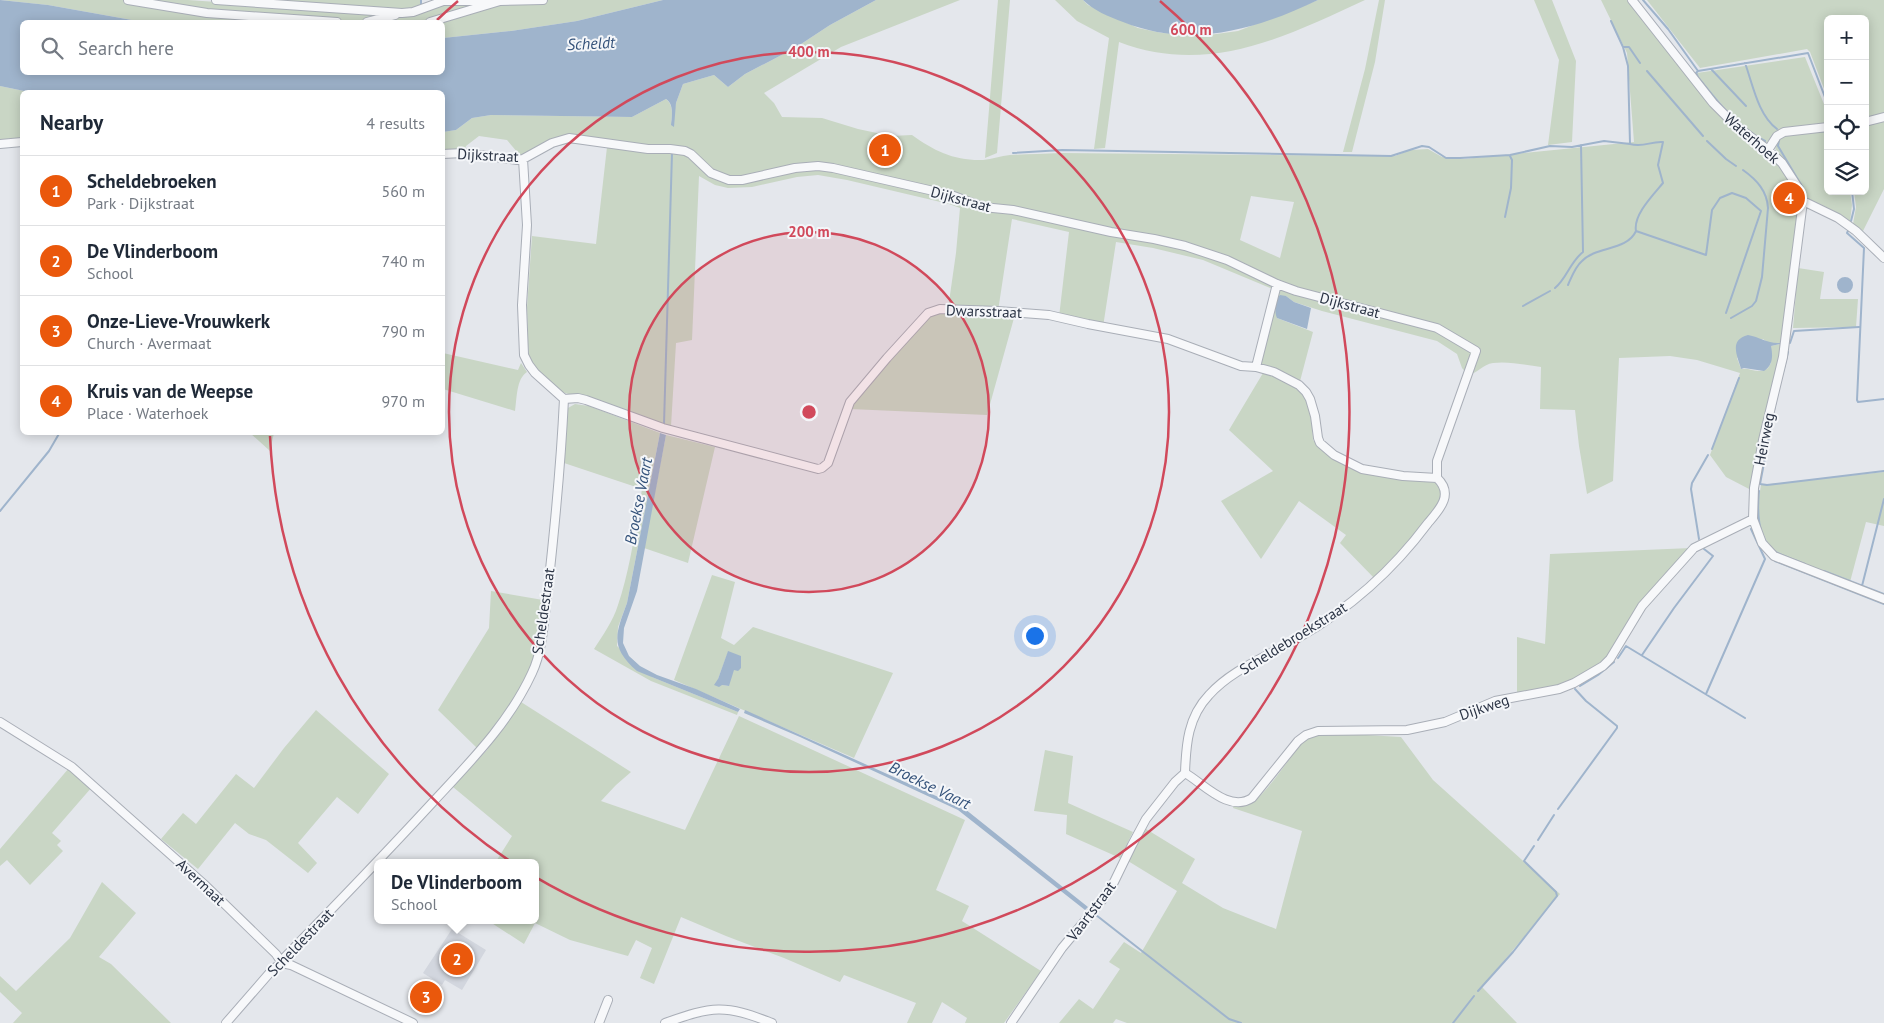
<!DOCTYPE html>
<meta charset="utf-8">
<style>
:root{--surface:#fff;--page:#f2f2f3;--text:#1f2937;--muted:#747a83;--line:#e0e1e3;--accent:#ea580c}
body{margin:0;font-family:"PT Sans",sans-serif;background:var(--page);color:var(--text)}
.controls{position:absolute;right:15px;top:15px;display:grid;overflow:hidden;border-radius:8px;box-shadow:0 2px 12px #0003}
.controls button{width:45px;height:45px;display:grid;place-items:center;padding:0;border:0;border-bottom:1px solid var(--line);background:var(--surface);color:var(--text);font:25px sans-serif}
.you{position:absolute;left:1034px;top:635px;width:18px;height:18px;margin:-12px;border:4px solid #fff;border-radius:50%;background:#1a73e8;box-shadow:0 0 0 8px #1a73e833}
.badge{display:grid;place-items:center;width:32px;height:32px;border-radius:50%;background:var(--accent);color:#fff;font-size:16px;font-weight:700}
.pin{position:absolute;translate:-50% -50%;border:2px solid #fff;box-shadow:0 1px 5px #0006}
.popup{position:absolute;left:374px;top:859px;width:165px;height:65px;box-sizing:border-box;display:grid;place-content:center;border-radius:8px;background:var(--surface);filter:drop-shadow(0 1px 4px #0005);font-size:16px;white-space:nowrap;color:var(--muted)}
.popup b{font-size:19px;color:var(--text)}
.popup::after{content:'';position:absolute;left:50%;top:100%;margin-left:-10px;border:10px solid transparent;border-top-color:var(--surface)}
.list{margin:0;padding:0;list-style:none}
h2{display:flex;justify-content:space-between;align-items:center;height:65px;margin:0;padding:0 20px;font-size:21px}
h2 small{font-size:16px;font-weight:400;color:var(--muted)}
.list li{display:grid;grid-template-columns:32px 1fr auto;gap:15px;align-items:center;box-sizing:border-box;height:70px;padding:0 20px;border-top:1px solid var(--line)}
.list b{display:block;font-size:19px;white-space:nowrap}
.list p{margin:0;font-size:16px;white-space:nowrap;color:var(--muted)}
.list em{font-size:16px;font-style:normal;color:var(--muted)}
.icon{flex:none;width:28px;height:28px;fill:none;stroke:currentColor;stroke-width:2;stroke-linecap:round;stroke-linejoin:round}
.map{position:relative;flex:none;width:1884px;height:1023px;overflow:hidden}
.search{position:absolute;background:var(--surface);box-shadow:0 2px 12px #0003;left:20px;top:20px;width:425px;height:55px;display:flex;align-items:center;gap:12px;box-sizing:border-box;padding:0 18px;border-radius:8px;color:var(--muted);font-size:19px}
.panel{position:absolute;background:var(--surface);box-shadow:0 2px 12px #0003;left:20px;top:90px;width:425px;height:345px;border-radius:8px}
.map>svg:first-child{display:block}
</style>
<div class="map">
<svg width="1884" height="1023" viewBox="0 0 1884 1023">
<rect width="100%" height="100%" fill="#e4e7ec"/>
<path fill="#d2d6de" d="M452,929L486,950L462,990L445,980L442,985L423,973Z"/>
<path fill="#c9d6c5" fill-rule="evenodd" d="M0,0H188L402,15L447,0H663L577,21L511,31L443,38L442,22H143L48,5Z
M216,0H421V8L402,12Z
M876,0H960L841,47L764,93L774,103L782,117L822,118L858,129L891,136L912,135C934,151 955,161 983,160C992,159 1001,156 1010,155C1026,154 1043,154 1060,153L1395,156L1410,150L1428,149L1442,157L1464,159L1634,142L1627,53L1601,0H1629L1671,55L1782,168L1797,191L1799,199L1786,335L1751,490L1726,477L1710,455L1740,373L1697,360L1670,356L1619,358L1613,481L1587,494L1579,446L1575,410L1540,409L1541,367C1526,365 1508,361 1493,363C1483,364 1477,374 1468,375L1462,368L1457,354L1437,341L1322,311L1294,302L1286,296L1277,318L1313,332L1299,385L1256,367L1275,290L1203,260L1153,248L1116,242L1103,327L1059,317L1069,232L1012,219L998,311L948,309L956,253L960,208L949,204L847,180L818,175L797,177L752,187L728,188L715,185L699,176L692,340L676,343L671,426L562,392L536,368L529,358L528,344L527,307L532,236L596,244L607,147C567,139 559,145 523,159L507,140L479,136L466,146L464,153L443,154V132L456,130L472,118L491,115L632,117L666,99C674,105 672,116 671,125L676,103L683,84L714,75L728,87L745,74L795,48L830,25ZM1251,196L1294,202L1280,258L1240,240ZM1763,339L1770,344H1780L1771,346V363L1768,368C1759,375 1750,367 1741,369L1737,358Z
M998,0H1010L997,153L985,158Z
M1055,0H1083L1088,5L1138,28L1162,33L1209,35L1238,31L1318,0H1365C1285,37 1208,76 1119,42L1105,148L1094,149L1109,38L1077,21Z
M1379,0H1385L1375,62L1352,152H1343L1365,69Z
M1534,0H1552L1576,61L1572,142L1548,145L1559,60Z
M1647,0H1884V114L1865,119V19H1828V99L1810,52L1807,49L1700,68Z
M1805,57L1828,114V124L1780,129L1766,143L1734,118L1697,77V73Z
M0,86L29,92H22V145L0,148Z
M1884,120V189L1863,231L1853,224L1856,207L1854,191H1865V125Z
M1828,130V191H1850L1852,205L1850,222L1807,198L1776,152C1770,129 1813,131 1828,130Z
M1798,268L1824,272L1820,299H1858L1856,327L1793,328Z
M940,313L1014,318L987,415L850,409L855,401L923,322L929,317Z
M443,353L518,370L521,363L527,372C516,379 517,399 515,411L443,389Z
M1263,373C1272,375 1279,378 1288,383C1313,397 1312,414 1313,440C1347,478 1391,478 1438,483L1443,492C1432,526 1399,553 1375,579L1340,543L1346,535L1299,501L1261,559L1221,501L1273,471L1229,430Z
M575,404L589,406L660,433L627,603L618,627L617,646L652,677L738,712L737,715L651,681L594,649C603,635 613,621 618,605C630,570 636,526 642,489L564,463L568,408Z
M250,433H274L270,451Z
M666,435L715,447L688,563L644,548Z
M1884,472V526L1866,522L1850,582L1790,559L1772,549L1767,542L1759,523L1757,510L1761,485Z
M1691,548L1644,598L1605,660L1572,681L1555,687L1517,693V637L1545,644L1550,554Z
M712,575L735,582L721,638L734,645L753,627L893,673L854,758L674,680ZM728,652L729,686L722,685L718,679Z
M491,591L543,600C540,620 539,642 533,661C521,694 499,721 478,749L438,710L489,628Z
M521,702L631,772L616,785L601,801L685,830L739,716L965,820L936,890L969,906L962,921L1041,971L1004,1023H965L967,1018L942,1002L932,1023H907L916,1003L844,975L840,982L784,958L726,936L681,917L654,984L640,978L652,948L636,940L628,956L570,940L535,923L524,944L487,920H536V863H495L512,836L453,787L487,750Z
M316,710L389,774L358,814L337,797L298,843L317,863L308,873L266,840L249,834L235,823L198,869L161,839L183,813L196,824L236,774L254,788L284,748Z
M1332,733L1401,737L1433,780L1560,894L1482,987L1517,1023H1127L1116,1019L1113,1023H1059L1079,999L1093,1009L1120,969L1109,962L1124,942L1141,953L1177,891L1128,861L1146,829L1195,859L1182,883L1223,908L1276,929L1302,831L1233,808L1234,805C1241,806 1247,806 1253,802C1268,791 1289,759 1301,743C1311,736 1320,735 1332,733Z
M1045,750L1073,756L1068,803L1133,832L1120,858L1066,834L1067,815L1034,811Z
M69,768L92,787L52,833L61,841L57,845L63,851L30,885L7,860L0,866V849Z
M102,882L136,913L99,957L111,964L171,1023H13L22,1013L0,992V976L16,991L70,938Z"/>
<path fill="#9fb4cc" d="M0,0L48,5L143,22H22V72H442L443,38L511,31L577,21L663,0H876L830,25L795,48L745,74L728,87L714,75L683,84L676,103L674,127L671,125C672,116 674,104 666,99L632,117L491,115L472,118L456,130L443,132L442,92H29L0,86Z
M1083,0H1318C1255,30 1191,49 1123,22C1109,17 1093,10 1083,0Z
M1837 285a8 8 0 1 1 16 0a8 8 0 1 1-16 0Z
M1280,295L1286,296L1294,302L1311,308L1307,329L1277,318C1274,311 1275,300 1280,295Z
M1748,335C1760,337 1768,344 1780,343V344L1771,346C1773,356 1773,365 1764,371L1744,368L1741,369C1738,357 1728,340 1748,335Z
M660,433L666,435L637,591L624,628L623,643L629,656L640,666L657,675L696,689L740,709L738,712L637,671C609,647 616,633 627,603Z
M728,651L741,656V668L738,671L734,670L729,686L722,685L719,687L714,685L718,679Z
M745,710L965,809L1088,907L1085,910L958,810L800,737L744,713Z"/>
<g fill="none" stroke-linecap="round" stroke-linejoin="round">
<path stroke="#9fb4cc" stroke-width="2" d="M1643,0L1668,29L1698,71L1808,53L1828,105
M421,4V0
M1611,21L1623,47H1629L1640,63
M1623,47L1628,66L1630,144C1644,148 1650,141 1663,142L1658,165L1663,183C1653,195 1633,215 1636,231L1706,255L1712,210L1720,198L1732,193L1746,198L1761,211L1726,313
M1745,63C1753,85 1758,115 1777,129
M1711,69L1746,106
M1647,71L1703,136
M1698,71L1696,73L1698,77C1717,101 1737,127 1765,141
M1811,132L1828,131
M1779,140L1778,146L1803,188
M1707,141L1726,159L1736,166
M1013,153L1062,150L1391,156L1422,146L1429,147L1446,158H1460L1510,155L1550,146L1572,147L1604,141L1630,144
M1505,217L1511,188L1512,160L1510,156
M1851,221L1854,209L1852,191
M1848,231L1847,233L1864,248L1857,400L1858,402L1884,399
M1568,285C1572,276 1575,267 1582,261C1596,246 1627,251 1636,231
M1555,288C1567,278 1570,262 1583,252L1581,145
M1523,306L1550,291
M1731,318L1752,306L1756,301L1762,277L1768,208C1767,191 1757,180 1743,170
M1790,343L1794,331L1859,327
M1783,372L1788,352
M1776,400L1760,484L1767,485L1884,471
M664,424L672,153
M1712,449L1739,378
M1759,491C1757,511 1757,540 1776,552C1785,557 1796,560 1805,564
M0,511L49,451L60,432
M1699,539L1691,489L1692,483L1708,455
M1775,561L1884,604
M1824,571L1884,594
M1862,586L1884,499
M1642,655L1674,608L1713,556L1704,549
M1618,658L1626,646L1745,718
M1580,686L1598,675L1614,662
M1706,694L1765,559L1751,529
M1558,809L1617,728V726L1586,701L1575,689
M1538,840L1554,815
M1096,915L1229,1019L1241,1023
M1478,991L1513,952L1557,896L1556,892L1524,861L1534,846
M1453,1023L1474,996"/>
<g stroke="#a9aeb7" stroke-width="10">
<path id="street" d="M128,0L207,13L337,22
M216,0L402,13L413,12L446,0
M1632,0L1713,103L1735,125L1768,150L1782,163L1797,186L1803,201L1838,218L1856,231L1884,258
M443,1H493
M367,22L395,15
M430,22L500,1L543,0
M1865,122L1884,117
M0,144L22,142
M1768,150L1777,136L1784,132L1828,127
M442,154L464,153L517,160L523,159L552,143L569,138L648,149H670L685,151L691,154L711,173L729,180H742L795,168L818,166L833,168L951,195L983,207L1013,210L1111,232L1154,239L1185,246L1227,260L1277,284L1296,291L1437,328L1476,351L1437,461V478C1454,494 1440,509 1428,523C1393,570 1349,609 1298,638C1269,656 1232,669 1209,695C1188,717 1186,744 1185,773
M523,159L527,225L522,305L524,355L529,365L535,373L564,399
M1803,201L1783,357L1763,440L1754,488L1753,519L1762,543L1774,556L1884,599
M1256,367L1277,284
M564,399L578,398L586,400L663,428L818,469L822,468L828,463L850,402L887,358L928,313L940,309L998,311L1049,315L1088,324L1168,339L1241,366L1256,367L1274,372L1299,385L1306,392L1310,399L1315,416L1318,438L1320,443L1334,455L1362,469L1403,476L1437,478
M0,722L72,767L206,886L276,954L282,963L291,965L413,1023
M1185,773C1204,784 1229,813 1252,798L1298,741L1306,735L1318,731L1407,730L1445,722L1495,701L1559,689L1574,683L1603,666L1610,659L1642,606L1694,548L1753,519
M226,1023L273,969L282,963L284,958C334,907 384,855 433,802C470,762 509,723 532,673C544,648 544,615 548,588C555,525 561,462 564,399
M599,1023L608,1000
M665,1023C713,1006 724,1004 772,1023
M1011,1023L1062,948L1103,899L1114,882L1132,845L1146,819L1175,782L1185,773"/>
</g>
<use href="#street" stroke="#f7f8fa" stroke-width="8"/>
</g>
<circle cx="809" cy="412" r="180" fill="#d1495b" fill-opacity=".12"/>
<g fill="none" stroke="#d1495b" stroke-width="2.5">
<circle cx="809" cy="412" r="180"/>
<circle cx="809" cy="412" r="360"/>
<path d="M437 20A540 540 0 0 1 458 1M1160 1A540 540 0 1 1 270 436"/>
</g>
<g text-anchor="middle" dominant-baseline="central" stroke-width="4" stroke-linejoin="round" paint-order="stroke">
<g font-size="15" fill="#2b3445" stroke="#f4f6f9">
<text transform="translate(1752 138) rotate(41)">Waterhoek</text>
<text transform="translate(488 155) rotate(3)">Dijkstraat</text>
<text transform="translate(961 199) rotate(15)">Dijkstraat</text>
<text transform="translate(1350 305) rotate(15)">Dijkstraat</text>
<text transform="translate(984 311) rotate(2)">Dwarsstraat</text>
<text transform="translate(1764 439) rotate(-79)">Heirweg</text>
<text transform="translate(543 611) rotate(-82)">Scheldestraat</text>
<text transform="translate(1293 638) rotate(-32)">Scheldebroekstraat</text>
<text transform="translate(1484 707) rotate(-19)">Dijkweg</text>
<text transform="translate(201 882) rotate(43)">Avermaat</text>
<text transform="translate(1091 911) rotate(-53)">Vaartstraat</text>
<text transform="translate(300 942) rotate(-46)">Scheldestraat</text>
</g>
<g font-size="16" font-style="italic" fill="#34527a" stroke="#f4f6f9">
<text transform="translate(591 43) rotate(-3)">Scheldt</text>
<text transform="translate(638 501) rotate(-79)">Broekse Vaart</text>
<text transform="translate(930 785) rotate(26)">Broekse Vaart</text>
</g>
</g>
<circle cx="809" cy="412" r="8" fill="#d1495b" stroke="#f4f6f9" stroke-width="2.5"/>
<g font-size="15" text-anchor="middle" font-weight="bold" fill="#d1495b" stroke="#f4f6f9" stroke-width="4" stroke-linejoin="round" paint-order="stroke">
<text x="1191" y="35">600 m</text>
<text x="809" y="57">400 m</text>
<text x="809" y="237">200 m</text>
</g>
</svg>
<div class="controls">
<button>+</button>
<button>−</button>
<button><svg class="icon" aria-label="locate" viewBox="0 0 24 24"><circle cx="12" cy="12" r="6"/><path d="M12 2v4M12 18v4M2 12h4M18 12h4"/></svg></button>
<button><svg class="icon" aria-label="layers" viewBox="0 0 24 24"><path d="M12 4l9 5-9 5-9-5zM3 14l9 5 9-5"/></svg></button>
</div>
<div class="you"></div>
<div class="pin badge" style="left:885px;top:150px">1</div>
<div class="pin badge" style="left:457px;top:959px">2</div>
<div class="popup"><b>De Vlinderboom</b>School</div>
<div class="pin badge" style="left:426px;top:997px">3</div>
<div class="pin badge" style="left:1789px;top:198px">4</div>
<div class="search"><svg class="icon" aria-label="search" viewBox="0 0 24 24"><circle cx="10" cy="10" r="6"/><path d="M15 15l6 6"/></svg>Search here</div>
<section class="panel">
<h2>Nearby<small>4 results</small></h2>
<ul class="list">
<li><span class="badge">1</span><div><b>Scheldebroeken</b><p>Park · Dijkstraat</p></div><em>560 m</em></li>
<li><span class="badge">2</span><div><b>De Vlinderboom</b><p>School</p></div><em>740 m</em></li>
<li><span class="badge">3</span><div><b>Onze-Lieve-Vrouwkerk</b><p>Church · Avermaat</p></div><em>790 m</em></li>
<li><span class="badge">4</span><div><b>Kruis van de Weepse</b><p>Place · Waterhoek</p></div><em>970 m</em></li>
</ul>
</section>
</div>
